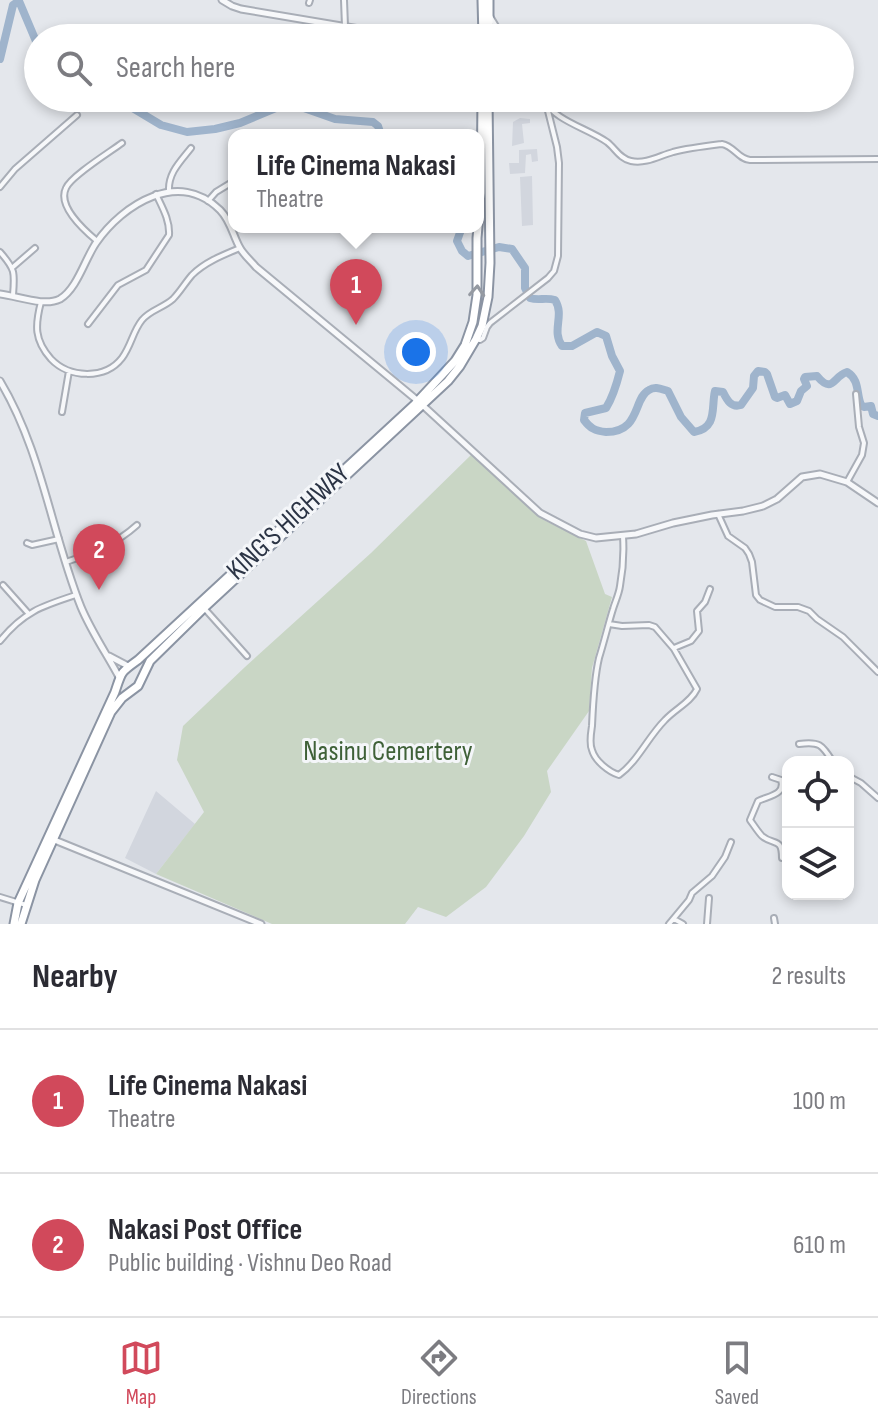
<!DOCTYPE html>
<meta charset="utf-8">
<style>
:root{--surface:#fff;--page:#f7f7f7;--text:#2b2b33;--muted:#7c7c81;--line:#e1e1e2;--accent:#d1495b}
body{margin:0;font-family:"Sofia Sans Condensed",sans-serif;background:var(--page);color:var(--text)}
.controls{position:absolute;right:24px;bottom:24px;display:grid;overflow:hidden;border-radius:16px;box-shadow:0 4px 12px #0003}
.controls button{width:72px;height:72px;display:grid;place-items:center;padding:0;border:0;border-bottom:2px solid var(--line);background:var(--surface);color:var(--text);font:40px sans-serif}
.you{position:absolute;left:416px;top:352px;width:28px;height:28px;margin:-20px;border:6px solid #fff;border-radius:50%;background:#1a73e8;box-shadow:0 0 0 12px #1a73e833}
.badge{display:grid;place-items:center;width:52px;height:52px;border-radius:50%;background:var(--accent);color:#fff;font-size:26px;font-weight:700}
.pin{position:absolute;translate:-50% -66px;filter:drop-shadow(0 2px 4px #0008)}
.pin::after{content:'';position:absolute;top:42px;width:28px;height:24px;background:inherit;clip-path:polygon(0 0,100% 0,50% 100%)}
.popup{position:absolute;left:228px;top:129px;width:256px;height:104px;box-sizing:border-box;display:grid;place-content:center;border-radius:16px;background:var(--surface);filter:drop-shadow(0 2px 6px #0005);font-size:26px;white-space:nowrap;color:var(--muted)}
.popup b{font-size:30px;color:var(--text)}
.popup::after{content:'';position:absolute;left:50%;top:100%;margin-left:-16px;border:16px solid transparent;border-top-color:var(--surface)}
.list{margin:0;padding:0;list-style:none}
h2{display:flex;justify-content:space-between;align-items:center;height:104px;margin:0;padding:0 32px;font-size:34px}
h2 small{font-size:26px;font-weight:400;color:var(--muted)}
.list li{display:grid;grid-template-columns:52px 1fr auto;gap:24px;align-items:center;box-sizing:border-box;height:144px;padding:0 32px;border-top:2px solid var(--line)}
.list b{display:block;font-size:30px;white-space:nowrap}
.list p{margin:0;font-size:26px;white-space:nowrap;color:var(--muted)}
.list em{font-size:26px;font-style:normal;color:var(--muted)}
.icon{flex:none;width:44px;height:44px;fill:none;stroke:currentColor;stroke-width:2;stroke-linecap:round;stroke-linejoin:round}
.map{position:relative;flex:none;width:878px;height:924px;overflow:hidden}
.search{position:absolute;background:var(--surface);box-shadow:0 4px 12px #0003;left:24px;right:24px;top:24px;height:88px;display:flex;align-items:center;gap:20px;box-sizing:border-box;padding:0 28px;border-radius:44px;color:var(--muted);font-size:30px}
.sheet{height:392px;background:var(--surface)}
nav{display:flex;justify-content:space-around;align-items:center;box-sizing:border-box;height:112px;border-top:2px solid var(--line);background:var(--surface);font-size:22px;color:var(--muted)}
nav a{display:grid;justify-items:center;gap:4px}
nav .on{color:var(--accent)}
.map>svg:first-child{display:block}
</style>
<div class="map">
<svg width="878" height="924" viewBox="0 0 878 924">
<rect width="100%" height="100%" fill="#e4e7ec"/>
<path fill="#d2d6de" d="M520,118L530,119V123L522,124L524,143L512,146L513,122Z
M537,149L538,161L532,162L531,154L526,155L525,173L510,174L509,163H519V150Z
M532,176L533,225L522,226L520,177Z
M156,791L195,824L156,874L125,858Z"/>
<path fill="#c9d6c5" d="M472,454L544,520L586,541L605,594L612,597L592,668L589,711L547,771L551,792L524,836L486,887L446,917L418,907L405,924H272L156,874L204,812L177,760L183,726L245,667L371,553Z"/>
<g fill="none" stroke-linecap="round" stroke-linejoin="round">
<path stroke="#9fb4cc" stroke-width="8" d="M0,59L13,5L19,1L38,46
M116,98L161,125L187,132L215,129L240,123L283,105L301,107L335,119L373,122L378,126L380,132L378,135
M462,227L457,241L462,251L468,256L499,247L512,249L525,268V288L530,298C539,301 545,297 555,300C565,316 551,330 562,346H572L597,332L606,336L612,356L620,371C617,383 613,397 606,408L585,413L584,420C590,428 595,431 606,432C641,432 633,398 649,390C655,386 661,389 668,391L681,417L694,432C718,428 711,407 715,391L723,392C727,400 731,408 741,405L753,388L754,376L758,371L765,372L767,374L775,397L777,398L785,395L790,404L797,401L801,391L807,386L804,379L805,377L817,376C833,395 833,376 847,372C860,380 856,393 861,405L864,407L871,406L873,414L878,416"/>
<g stroke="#a9aeb7" stroke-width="8">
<path id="minor" d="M344,0L345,26
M309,3L310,0
M490,16L503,38
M541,98C557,122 585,127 607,142C615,148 620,159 631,161C646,164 659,156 673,152C689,148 706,146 722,144C734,146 738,159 750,160L878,159
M0,187L15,169L77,115
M169,191C168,173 180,162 191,148
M208,201L216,192L234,181
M97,241C85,231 57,206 66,188C71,176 110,152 122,143
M0,252C15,269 15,272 13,295
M13,267L35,248
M41,302C35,325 34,340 51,359C69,378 105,380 122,358C131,346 133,331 142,320C150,310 163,308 173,299C180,292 185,283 192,275C205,262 223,255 240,248
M88,324L118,285L146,270L169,235C170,220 162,207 156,194
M476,339L480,340L483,338L487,327L490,323L548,278L554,271L558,256L559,163L557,147L547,107
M62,412L69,371
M847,482L862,455L864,443L859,427L856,394
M718,514L728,536L745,548L749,554L752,562L756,595L760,600L775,607H798L809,611L817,619L843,637L878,672
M27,543L32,545L59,539
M66,562C93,553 116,544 137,525
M3,585L28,613
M204,608L247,656
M609,624L622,626L649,625L655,627L674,649L697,689C691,702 675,709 665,720C648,737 638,761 619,775C609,772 595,761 592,750C589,743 591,733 592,726C593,703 594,679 599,658C604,642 608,625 613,609C615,602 619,594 620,586C623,570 624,552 623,536
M0,641C23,612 42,606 76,595
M674,648L691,641L699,631L697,611L705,602L710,589
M799,744C820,741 822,745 833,762
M848,776L861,783L878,798
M772,777L781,780C786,795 768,796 758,801L750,820C753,824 758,832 762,836C774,846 782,837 782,858
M0,897L26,905
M774,918L775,924
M674,919L683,924
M669,924L689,900L692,893L712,876L725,857L731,842
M707,924L709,898"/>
</g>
<g stroke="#a9aeb7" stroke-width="9">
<path id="tertiary" d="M222,0L232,6L241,9L413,38
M0,294C18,296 44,307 60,299C77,289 85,259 96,243C123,204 179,169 220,210C231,221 233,236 240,248C244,255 251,261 256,267L418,401L540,513L580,534L596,538L636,534L673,523L712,515L743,511L763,506L777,499L802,477L820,474L847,482L878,503
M0,381C42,451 51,532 81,607C91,631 106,653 119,677
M109,656L128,666
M52,839L261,924"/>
</g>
<g stroke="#8b94a3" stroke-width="11">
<path id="trunk" d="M482,0L483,38
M489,38V0
M14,924L18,903L115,692C122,671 120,673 138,660L415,404L455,361L465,345L473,322L477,295V238L481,193L482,98
M21,924L35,880L111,712L122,698L138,686L150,661L204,608L448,381L460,366L476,339L482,326L488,297L490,263L488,98"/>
</g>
<use href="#minor" stroke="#f7f8fa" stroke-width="4"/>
<use href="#tertiary" stroke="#f7f8fa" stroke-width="5"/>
<use href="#trunk" stroke="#fff" stroke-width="7"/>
</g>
<defs><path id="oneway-chevron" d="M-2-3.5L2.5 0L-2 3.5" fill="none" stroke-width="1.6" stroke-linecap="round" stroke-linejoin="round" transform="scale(2)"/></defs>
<use stroke="#959aa2" href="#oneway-chevron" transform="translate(477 291) rotate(-86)"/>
<g text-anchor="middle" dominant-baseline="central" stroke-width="6" stroke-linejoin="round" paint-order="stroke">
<g font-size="28" fill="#2b3445" stroke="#f4f6f9">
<text transform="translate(288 522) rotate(-43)">KING'S HIGHWAY</text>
</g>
<g font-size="28" fill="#3f6138" stroke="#f4f6f9">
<text x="388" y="751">Nasinu Cemertery</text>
</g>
</g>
</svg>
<div class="controls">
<button><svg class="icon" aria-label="locate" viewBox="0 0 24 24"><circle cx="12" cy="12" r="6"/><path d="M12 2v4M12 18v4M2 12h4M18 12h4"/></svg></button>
<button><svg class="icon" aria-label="layers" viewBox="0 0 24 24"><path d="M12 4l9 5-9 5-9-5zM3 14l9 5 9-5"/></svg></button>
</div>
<div class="you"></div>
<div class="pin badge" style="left:356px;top:325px">1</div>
<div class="popup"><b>Life Cinema Nakasi</b>Theatre</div>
<div class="pin badge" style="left:99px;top:590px">2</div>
<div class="search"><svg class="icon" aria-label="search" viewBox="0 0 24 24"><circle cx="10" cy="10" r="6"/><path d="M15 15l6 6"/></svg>Search here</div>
</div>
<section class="sheet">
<h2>Nearby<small>2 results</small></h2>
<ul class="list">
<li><span class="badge">1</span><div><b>Life Cinema Nakasi</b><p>Theatre</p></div><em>100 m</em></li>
<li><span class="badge">2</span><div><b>Nakasi Post Office</b><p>Public building · Vishnu Deo Road</p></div><em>610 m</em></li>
</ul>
</section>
<nav>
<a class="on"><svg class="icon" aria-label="map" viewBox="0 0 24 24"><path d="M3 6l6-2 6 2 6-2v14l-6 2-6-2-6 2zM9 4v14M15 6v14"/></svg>Map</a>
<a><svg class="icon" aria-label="directions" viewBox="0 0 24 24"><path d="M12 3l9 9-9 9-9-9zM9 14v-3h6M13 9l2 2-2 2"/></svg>Directions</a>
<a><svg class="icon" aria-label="saved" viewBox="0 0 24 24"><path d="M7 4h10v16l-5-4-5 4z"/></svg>Saved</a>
</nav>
